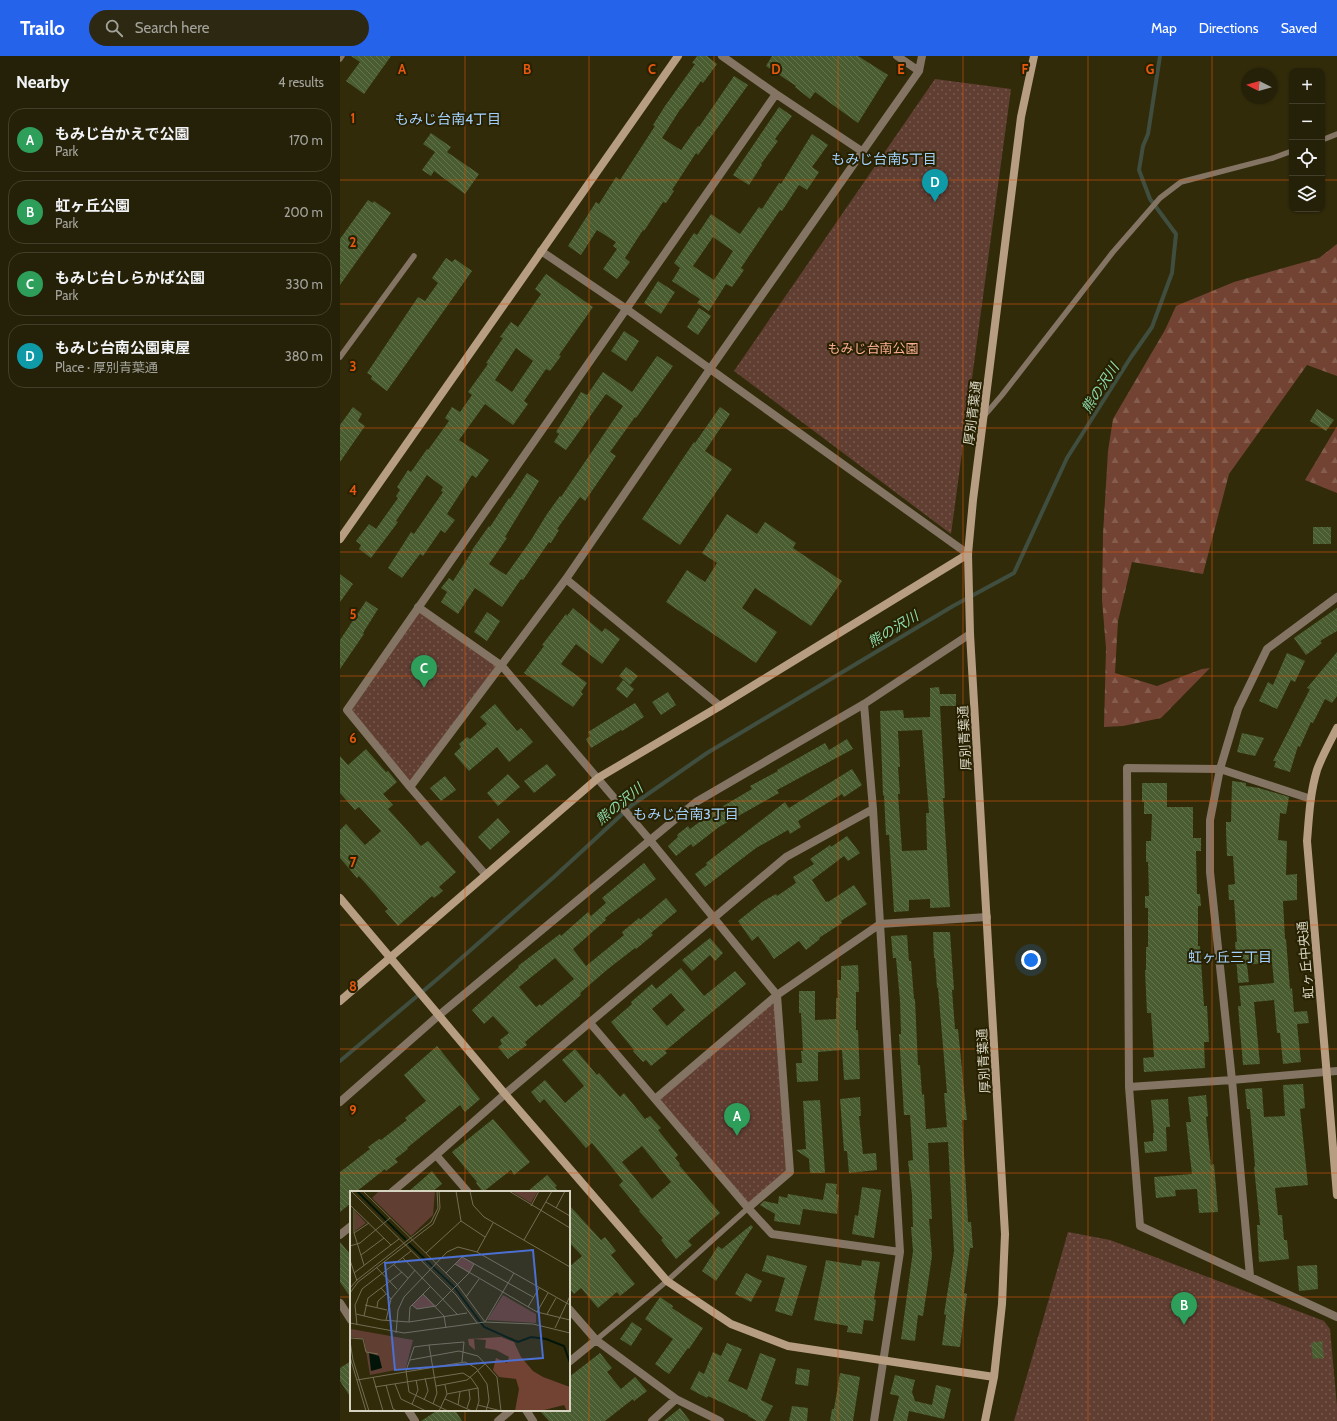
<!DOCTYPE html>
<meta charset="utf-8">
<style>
:root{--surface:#252008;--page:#2d2812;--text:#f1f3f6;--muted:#a3a39c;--line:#423e29;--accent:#2563eb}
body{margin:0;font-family:Cabin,"Noto Sans JP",sans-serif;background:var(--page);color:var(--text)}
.controls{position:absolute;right:12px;top:12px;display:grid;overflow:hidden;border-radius:8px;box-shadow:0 1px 3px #0004}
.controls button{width:36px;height:36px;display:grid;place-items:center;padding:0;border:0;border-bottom:1px solid var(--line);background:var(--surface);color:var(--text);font:20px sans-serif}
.compass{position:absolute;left:901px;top:12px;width:36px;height:36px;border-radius:50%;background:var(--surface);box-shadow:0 1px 3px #0004;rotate:275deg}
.you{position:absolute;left:691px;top:904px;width:14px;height:14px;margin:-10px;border:3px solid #fff;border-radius:50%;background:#1a73e8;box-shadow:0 0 0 6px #1a73e833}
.badge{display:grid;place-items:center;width:26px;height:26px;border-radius:50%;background:var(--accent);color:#fff;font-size:13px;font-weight:700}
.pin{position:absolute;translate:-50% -33px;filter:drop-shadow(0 1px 2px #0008)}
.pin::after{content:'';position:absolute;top:21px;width:14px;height:12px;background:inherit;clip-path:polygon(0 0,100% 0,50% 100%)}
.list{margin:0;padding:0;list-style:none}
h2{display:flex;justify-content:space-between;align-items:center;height:52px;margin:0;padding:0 16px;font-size:17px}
h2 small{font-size:13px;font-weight:400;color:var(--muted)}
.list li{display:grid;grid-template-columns:26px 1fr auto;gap:12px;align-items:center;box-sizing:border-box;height:64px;margin:0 8px 8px;padding:0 8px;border:1px solid var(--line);border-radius:16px}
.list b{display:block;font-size:15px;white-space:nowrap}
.list p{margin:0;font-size:13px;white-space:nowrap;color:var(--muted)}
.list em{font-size:13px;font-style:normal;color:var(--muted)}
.icon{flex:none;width:22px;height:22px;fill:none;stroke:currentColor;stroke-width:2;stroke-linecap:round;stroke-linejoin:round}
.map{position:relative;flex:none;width:997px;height:1365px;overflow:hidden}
header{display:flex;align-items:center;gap:24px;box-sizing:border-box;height:56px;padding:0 20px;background:var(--accent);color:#fff}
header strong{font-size:19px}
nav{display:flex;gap:22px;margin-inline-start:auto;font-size:14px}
.search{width:280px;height:36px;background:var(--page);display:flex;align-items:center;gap:10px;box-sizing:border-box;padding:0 14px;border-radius:22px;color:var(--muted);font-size:15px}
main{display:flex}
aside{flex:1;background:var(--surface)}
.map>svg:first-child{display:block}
</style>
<header>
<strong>Trailo</strong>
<div class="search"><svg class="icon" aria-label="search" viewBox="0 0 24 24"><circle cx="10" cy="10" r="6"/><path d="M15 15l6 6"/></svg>Search here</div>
<nav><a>Map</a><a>Directions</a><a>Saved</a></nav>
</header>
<main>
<aside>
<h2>Nearby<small>4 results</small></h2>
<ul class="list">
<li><span class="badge" style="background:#2e9e5b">A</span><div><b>もみじ台かえで公園</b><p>Park</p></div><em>170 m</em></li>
<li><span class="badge" style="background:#2e9e5b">B</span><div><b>虹ヶ丘公園</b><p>Park</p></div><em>200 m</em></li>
<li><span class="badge" style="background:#2e9e5b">C</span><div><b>もみじ台しらかば公園</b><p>Park</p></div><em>330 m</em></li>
<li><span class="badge" style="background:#0f9aa8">D</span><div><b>もみじ台南公園東屋</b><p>Place · 厚別青葉通</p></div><em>380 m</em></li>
</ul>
</aside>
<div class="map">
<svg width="997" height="1365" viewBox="0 0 997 1365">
<defs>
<pattern id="green-dots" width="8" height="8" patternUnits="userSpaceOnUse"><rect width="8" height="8" fill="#613e32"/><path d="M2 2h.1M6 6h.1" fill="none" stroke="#77594e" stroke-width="1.8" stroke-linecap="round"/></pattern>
<pattern id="forest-firs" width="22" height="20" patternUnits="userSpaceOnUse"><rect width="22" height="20" fill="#724333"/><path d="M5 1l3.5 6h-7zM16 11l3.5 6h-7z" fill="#855d4f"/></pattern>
<pattern id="building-back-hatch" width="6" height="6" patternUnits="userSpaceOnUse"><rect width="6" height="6" fill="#495d31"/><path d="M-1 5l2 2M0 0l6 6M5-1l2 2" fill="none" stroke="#62734d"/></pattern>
</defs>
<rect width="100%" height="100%" fill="#312b0a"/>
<path fill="url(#green-dots)" d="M595,23L671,33L611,478L394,315Z
M78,551L162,610L70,731L7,654Z
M437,939L450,1116L408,1152L315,1043Z
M728,1176L770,1184L984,1265L990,1273L997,1350V1365H674Z"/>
<path fill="url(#forest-firs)" d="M997,188V320L967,309L889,418L863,518L792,506L778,565L775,617L817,630L862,613L870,612L821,662L783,670L764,671L766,592L762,544L763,478L768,395L773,363L825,274L836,250L894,226L979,202Z
M997,370V437L965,424Z"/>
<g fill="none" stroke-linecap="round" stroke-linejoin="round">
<path stroke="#404e40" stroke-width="4" d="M0,1005L101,920L215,820L292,749L367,697L613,550L674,517L727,402L791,301L812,271L832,217L836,178L810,143L799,114L803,90L808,78L820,0"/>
</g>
<path fill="url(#building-back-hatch)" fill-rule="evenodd" d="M11,0H51L24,38L6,25L20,6Z
M357,0H367L377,8L363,27L361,25L341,53V52L322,82L341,94L358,70L359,71L394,20L408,29L358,99L356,97L332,134L334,135L326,147L323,146L304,175L303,174L285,202L290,206L277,223L263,213L277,193L273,190L276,186L257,174L241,199L228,190L256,146L259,148L276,121L280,124L315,70L313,69L325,50L355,8L352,7Z
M432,0H518L548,19L518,67L475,36L470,43L455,31L456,30L426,10Z
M439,51L452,60L435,83L438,85L421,108L422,109L409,129L393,119Z
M91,77L111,91L107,96L139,118L125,138L94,115L91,120L82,114L95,96L83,88Z
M472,78L488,89L472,111L479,116L467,134L459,129L442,155L440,154L417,188L401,212L404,214L392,231L386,228L369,255L357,247L360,243L332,225L340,212L334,207L354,177L357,179L371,158L400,178L419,151L422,153L439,127L441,128ZM373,181L393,195L374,224L353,210Z
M28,144L33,147L34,145L51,157L0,229V183Z
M106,202L112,206L115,203L132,215L47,335L31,323L32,320L27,317L78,241L85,245L98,227L92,222Z
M206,218L253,251L219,299L221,300L210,315L206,313L184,345L188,348L173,369L145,348L119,384L149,404L136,422L132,419L107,458L115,464L105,477L101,474L83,500L80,498L62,522L48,512L71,476L74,478L103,436L101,435L103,431L87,419L56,465L58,466L31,502L19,493L21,489L16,485L29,468L36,473L58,442L56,440L60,434L57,431L68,414L71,416L87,393L88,394L109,365L105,362L112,351L120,356L132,339L128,336L148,308L146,307L163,282L160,281L171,266L178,271L201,238L195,233ZM176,292L193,305L172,336L155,324Z
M318,225L335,236L321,258L304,247Z
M359,252L371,260L358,279L347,271Z
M284,275L299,285L286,305L271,295Z
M317,300L333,310L296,362L295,361L270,396L276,400L245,445L240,441L217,473L219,474L211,487L209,486L183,524L181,523L162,551L135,532L118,558L101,546L107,536L101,532L109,522L113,525L133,494H132L149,470L150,471L169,442L170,443L187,417L199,425L165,481L167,482L149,508L166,519L191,484L207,458L220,440L221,441L283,350L266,338L226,394L214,386L219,378L216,376L241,336L247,339L263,316L292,336Z
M13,351L22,358L18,365L25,370L0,406V369Z
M380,351L390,358L365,395L392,413L340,489L302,463L354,386L355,387Z
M977,353L994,364L986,375L970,365Z
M387,458L417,478L425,466L456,487L453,492L502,525L471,570L415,532L402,552L437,576L416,607L326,546L347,514L365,526L377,507L362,497Z
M973,471H991V488H973Z
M0,518L13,528L0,546Z
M26,545L38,553L23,577L24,578L0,613V584Z
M233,552L262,576L265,572L280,583L262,608L236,588L221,608L247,627L241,636L243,638L233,651L184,617L204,590L202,589L226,558L227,560Z
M997,552V575L980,585L982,587L966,599L954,582Z
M147,556L160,565L147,585L134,576Z
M997,596V640L992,647L985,643L973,667L971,666L960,691L958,690L950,716L934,711L936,705H933L970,633L967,632Z
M947,597L965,605L955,626L951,624L937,653L919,645L928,626L933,629Z
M286,611L298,620L290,629L279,620Z
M283,624L294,633L287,642L276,633Z
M599,631L600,638H616V650H600L605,742H603L606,788L610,851L590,852V843L569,844V855L554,856L549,779H546L544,739L543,740L540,655L563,654L564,662L590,661V632ZM582,674L589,757H586L587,794L562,795L558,738H560L558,711H560L558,675Z
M328,636L336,649L321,659L312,646Z
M295,647L304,661L282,675L281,674L251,692L246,683L250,680L248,676Z
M155,648L177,675L181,672L193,686L169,706L157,691L129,715L114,698L121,691L119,688L127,681L130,683L147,668L140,661Z
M902,677L924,682L915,700L897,696Z
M507,683L513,693L437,734L439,737L379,771L353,791L351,788L336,800L328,790L338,781L337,779L348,770L350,773L373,756L412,733L410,730L438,715L437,714L485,687L489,694Z
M26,693L46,716L48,715L57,726L43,738L53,749L48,753L81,790L88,785L116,816L99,831L103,835L94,842L92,840L58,870L45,855L48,853L19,820L17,822L0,802V774L6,768L25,789L41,775L19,751L15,754L0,737V700L8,709Z
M207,708L216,719L194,737L184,725Z
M512,713L522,729L504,741L502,738L458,765L461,771L450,778L448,774L416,792L365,831L355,818L367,809L366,807L445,746L449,752Z
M168,718L180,731L158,750L147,737Z
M105,720L116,734L101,745L90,732Z
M892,725L900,726L906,727V730L919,732L949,741L946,758L940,757L938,784L947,785L946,819L957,818V844L943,845L945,883H946L950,933L952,932L954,956L967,955L969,967L957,968L961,1006L943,1008L940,977H937L934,944L914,946L920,1008L903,1009L898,950H901L899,930L934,927L932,906L907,909L909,926L898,927L895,886H897L894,844H889L888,829L895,828L893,800H887L886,774V766H891Z
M802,727H827V751H853V782H861V795H856L857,838H860L861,850H858V890H860L864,950H867L869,986H864L865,1012L804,1016L803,1002L814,1001L811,957H807L805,914H806V891H808V852H805V840H809L808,806H806V785H811L812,758H804V746H802Z
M158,762L170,776L150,794L138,781Z
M507,780L520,797L508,805L504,800L472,824L486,846L488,845V846L514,829L527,848L501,865L502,867L479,882L480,883L466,894L459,885L434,903L418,880L412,885L398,865L422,846L436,838L437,840L456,827L453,821L474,808L470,803L490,789L491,791Z
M304,807L316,823L265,862L266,864L233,893L246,910L284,879L282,876L299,862L300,864L326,842L337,855L311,877L313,879L296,893L295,892L268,913L240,937L241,939L185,986L187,989L168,1003L158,991L162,988L160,984L169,977L153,960L144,968L132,954L179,911L178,910L220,878L221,880L248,856L251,860L266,847L262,842ZM215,902L234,923L201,950L200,948L196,951L179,931Z
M593,876H610L614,934H612L615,973H618L627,1064H622L628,1166H631L633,1192H630L624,1237L627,1238L620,1291L602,1289L606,1259L604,1258L614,1195L608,1086L588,1087L592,1163H589L592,1200L583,1260L578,1259L575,1285L561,1283L573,1195L571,1171H573L572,1139L568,1105L573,1104L570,1059H564L559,978H561L560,944L556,902H553L551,880L567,879L569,905H571L574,943H575L578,1009H580L582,1039L584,1038L586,1073L607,1071L604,1037H607L598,932H597L595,902H594Z
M370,882L383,897L375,905L370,899L352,915L342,904Z
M518,909L519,936H516V974H518L520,1023L504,1024L502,994L478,996V1025L457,1026L456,1007H462L461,995H463L461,957H459V935H475V964L496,963V942H498L497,924H501V910Z
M341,912L364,940L395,915L406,928L325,995L327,997L311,1010L306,1004L303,1006L293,995L294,994L271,966L292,948L291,946L312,928L316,933ZM331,937L345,954L327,970L312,953Z
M97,990L140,1043L125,1056L120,1049L67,1092L68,1093L55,1103L58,1106L46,1115L45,1113L16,1136H11V1147L0,1156V1116L30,1093L28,1091L39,1083L41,1084L67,1064L65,1062L86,1045L64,1019Z
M235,993L257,1019L259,1017L280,1041L284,1037L305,1063L310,1060L321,1072L318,1074L338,1099L335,1102L340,1108L339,1109L380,1157L348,1185L352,1189L336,1203L321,1184L323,1182L299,1155L300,1154L279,1129L283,1125L252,1087L246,1092L204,1043L200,1047L191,1036L205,1024L225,1047L244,1030L222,1004ZM302,1090L331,1126L312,1143L282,1106Z
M963,1028L965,1052L960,1053L968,1129L935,1132L938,1159H942L944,1184H947L949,1203L919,1206L917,1169H920L914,1111L915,1110L910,1053H907L905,1033L922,1032L924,1061L945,1060L943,1029Z
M866,1039L868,1060L866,1061L871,1109L874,1108L878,1156L859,1157L857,1133L835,1134L836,1140L816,1142L814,1121L852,1118L846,1066H851L848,1041Z
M520,1041L521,1060H519L523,1098L536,1097L537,1114L509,1117L507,1095H504L500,1043Z
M828,1043L830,1071H826L827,1095L805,1097L804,1086L813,1085V1077H814L811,1044Z
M480,1044L485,1117H470L469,1103L456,1094L466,1093L463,1045Z
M153,1063L190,1106L174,1119L171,1114L143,1136L136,1127L137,1126L112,1096Z
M92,1115L102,1128L92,1136H68Z
M207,1119L217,1130L215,1131L219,1136H187Z
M486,1127L497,1128L496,1138L499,1139L497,1158L463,1153L460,1169L434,1165L435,1158L420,1149L424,1145L438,1148L439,1140L447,1142L448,1138L483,1144Z
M522,1131L541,1134L534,1182L512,1178L515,1159L518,1160Z
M229,1149L261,1184L265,1181L276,1195L271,1199L295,1228L280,1240L277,1236L258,1252L241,1232L234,1238L229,1232V1211L242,1200L229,1186Z
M411,1169L413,1171L376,1225L362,1215L378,1190L382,1193Z
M0,1186L11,1199V1242L0,1226Z
M427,1199L467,1210L452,1260L435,1255L445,1222L422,1215Z
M486,1204L521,1210L522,1204L540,1206L534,1243L536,1244L533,1265L524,1264L522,1278L507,1276L508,1270L474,1264Z
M977,1209L978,1233L959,1235L957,1210Z
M406,1217L422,1225L411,1246L395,1238Z
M320,1241L333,1250L332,1252L363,1272L349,1293L348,1292L329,1318L315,1308L333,1283L305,1263Z
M292,1266L302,1273L291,1290L280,1283Z
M982,1285L984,1302L973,1303L971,1287Z
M387,1287L402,1293L388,1325L407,1334L420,1297L436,1303L421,1344L433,1350L425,1365H417L408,1360V1359L368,1340L367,1342L350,1333L359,1315L364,1318L373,1296L381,1300Z
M260,1297L272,1312L267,1316L281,1333L295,1321L307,1335L294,1345L293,1343L265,1365H209L199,1354H229V1321Z
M11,1305V1342L0,1325V1312Z
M457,1312L470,1314L468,1330L455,1328Z
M500,1317L520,1321L513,1365H490L492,1353H494Z
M555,1319L575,1324L572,1336L575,1345L592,1349L596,1329L611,1333L604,1363L569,1355L567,1365H553L559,1340L550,1338Z
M452,1350L468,1352L467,1365H449Z
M340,1352L350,1365H324Z
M98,1354H115L122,1365H81Z"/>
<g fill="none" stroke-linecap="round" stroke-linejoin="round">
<path stroke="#847464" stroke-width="5.5" d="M0,3L2,0
M982,84L997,78
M0,301L74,200
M644,360L662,339L773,196L820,142L841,126L933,102L952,95
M256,1284L327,1225L408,1152"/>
<path stroke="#847464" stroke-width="8" d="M382,0L436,38L523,96
M557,0L579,15
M201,195L285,252L628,498
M226,523L380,650
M78,551L162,610L309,783L437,939L450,1116L408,1152
M524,648L533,753L560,1196L534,1365
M70,731L226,523L370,313L579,15L582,0
M971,743L880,713L787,712L789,1031L800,1170L997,1261
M145,818L70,731L7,654L436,38
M250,967L408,1152L432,1178L560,1196
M789,1031L892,1024L997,1015
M315,1043L437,939L540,868L647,861
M0,1046L98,960L356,746L524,648L630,578
M96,1099L128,1136
M52,1136L96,1099L165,1038L446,801L533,753
M0,1179L11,1170
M910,1220L892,1024L870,816V764L880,713L898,653L927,593L997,541
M0,1247L11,1264
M229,1253L256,1284L336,1343L380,1365
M229,1306L256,1284
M68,1354L75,1365
M186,1354L193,1365
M158,1365L171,1354
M312,1365L336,1343"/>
<path stroke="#b79e83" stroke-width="8" d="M0,483L338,0
M997,672C990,686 982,700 977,714C970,737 969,761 967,785L997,1139
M0,842L165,1038L327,1225L391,1268L448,1290L654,1321
M0,945L258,722L380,650L628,498
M645,1365L654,1321L662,1248L665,1178L630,578L628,498L633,444L681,61L694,0"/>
</g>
<path fill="none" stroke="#e8590c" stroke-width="1" stroke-opacity="0.55" d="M125,0V1136M249,0V1365M374,0V1365M498,0V1365M623,0V1365M748,0V1365M872,0V1365M0,124H952M982,124H997M0,248H997M0,372H997M0,496H997M0,620H997M0,745H997M0,869H997M0,993H997M0,1117H997M0,1241H11M229,1241H997M125,1354V1365"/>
<g text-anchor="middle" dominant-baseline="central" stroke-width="4" stroke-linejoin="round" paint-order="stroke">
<g font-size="13" fill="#feaf95" stroke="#272101">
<text x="533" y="292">もみじ台南公園</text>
</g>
<g font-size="13" fill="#d6d3c1" stroke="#272101">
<text transform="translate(632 357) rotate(-83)">厚別青葉通</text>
<text transform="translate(624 682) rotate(-93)">厚別青葉通</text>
<text transform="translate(965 904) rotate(-95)">虹ヶ丘中央通</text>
<text transform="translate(643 1005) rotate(-93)">厚別青葉通</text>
</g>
<g font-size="14" fill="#a3d1fe" stroke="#272101">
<text x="108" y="63">もみじ台南4丁目</text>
<text x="544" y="103">もみじ台南5丁目</text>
<text x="346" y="758">もみじ台南3丁目</text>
<text x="890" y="901">虹ヶ丘三丁目</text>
</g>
<g font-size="14" font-style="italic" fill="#8ddcaf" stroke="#272101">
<text transform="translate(760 332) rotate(-57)">熊の沢川</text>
<text transform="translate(553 573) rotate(-31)">熊の沢川</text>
<text transform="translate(279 748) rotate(-39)">熊の沢川</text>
</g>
</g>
<g transform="translate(10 1135)">
<rect width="220" height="220" fill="#312b0a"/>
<path d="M29,0H85L83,24L61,45L22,7ZM161,0H188L181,12ZM5,20L16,32L5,40ZM112,66L124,72L119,82L105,73ZM73,103L86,115L67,118L62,114ZM153,104L186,123V132L137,129ZM1,138L63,149L56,177L20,184L14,148L1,146Z" fill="#613e32"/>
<path d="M151,146L164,151L171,166L183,180L193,186L220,196V220H217L214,214L190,220H165L169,198L166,188L149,186L143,179L146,167L157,172L159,166L146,159L135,157L136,149L124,148L125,159L119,154L118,148Z" fill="#724333"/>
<path d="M19,162L29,165L32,177L21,180Z" fill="#001508"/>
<path fill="none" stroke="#001508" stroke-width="2" d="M7,0L56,49M58,52L105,97L134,136L168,151L181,146L196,148L214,155L220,172"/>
<path fill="none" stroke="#736e53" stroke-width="1" d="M1,0L106,104L127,132M13,0L107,93L135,131L164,82M120,0L123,14L134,26L220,76M159,0L220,37M196,11L220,25M0,14L41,54M181,15L189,0M206,17L215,0M4,18V42L14,74M111,30L135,46M4,42L19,32M174,49L202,0M0,55L10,52L40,27M127,61L143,32M76,62L111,30L106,0M11,64L34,47M53,67L107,123M0,69L7,90M105,73L187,121L220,129M44,74L58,87M26,76L47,98M4,82L49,48M96,82L112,66L183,106M0,97L7,89L81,31L88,17L87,0M31,97L41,108M0,102L8,91L83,33L90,17L89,0M73,103L94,125L96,137M116,106L129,88M15,114L37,119M62,114L67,118L86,115L119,82L124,73M27,116L28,110L36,103M178,116L189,97M187,121L198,102M6,123L31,129L59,131L117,122M197,123L206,107M14,125L18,107L52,81M36,129L41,108L65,79M59,131L60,116L81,95M0,132L54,142L135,131L183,133L220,142M7,134L5,114L12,98L61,60M205,137L220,105M46,142L48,119L54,106L97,61L108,56L127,61L220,114M0,147L13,148L16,161L28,163M0,150L3,169L19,220M79,154L87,202L83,213M0,166L16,220M60,169L109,160L128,165L147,186L151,220L128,214M23,186L33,220M7,189L115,171L126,177L137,193L139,209L136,220M45,193L51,208L76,220M36,194L43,218L47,220M86,195L117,189L135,173M25,196L113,182L121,187L128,197L129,210L126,220M97,203L128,197M95,208L122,220M74,209L78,200L75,187M62,213L68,199L66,189M108,214L110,201M117,217L120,208L119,199M89,220L97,203L95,194M98,220L59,201L56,180L64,156L79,154L114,151L112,171"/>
<path fill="#4b6fd2" fill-opacity="0.15" stroke="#4b6fd2" stroke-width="2" d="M183,59L193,167L45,179L35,72Z"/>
<rect width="220" height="220" fill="none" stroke="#d6d3c1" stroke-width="2"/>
</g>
<g font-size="13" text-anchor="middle" font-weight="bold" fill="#e8590c" stroke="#272101" stroke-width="4" stroke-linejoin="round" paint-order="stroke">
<text x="62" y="18">A</text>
<text x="187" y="18">B</text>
<text x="312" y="18">C</text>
<text x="436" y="18">D</text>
<text x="561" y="18">E</text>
<text x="685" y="18">F</text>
<text x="810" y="18">G</text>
<text x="13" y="67">1</text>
<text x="13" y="191">2</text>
<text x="13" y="315">3</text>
<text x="13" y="439">4</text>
<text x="13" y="563">5</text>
<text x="13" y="687">6</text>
<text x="13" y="811">7</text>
<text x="13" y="935">8</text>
<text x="13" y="1059">9</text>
</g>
</svg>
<div class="controls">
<button>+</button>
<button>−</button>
<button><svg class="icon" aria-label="locate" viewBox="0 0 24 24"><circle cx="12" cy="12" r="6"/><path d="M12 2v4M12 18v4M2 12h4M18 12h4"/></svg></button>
<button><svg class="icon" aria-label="layers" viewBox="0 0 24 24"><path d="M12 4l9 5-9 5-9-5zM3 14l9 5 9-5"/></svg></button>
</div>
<svg class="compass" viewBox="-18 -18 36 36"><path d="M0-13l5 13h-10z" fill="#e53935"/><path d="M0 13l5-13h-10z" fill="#a3a39c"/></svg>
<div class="you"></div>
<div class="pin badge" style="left:397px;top:1080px;background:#2e9e5b">A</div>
<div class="pin badge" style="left:844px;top:1269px;background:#2e9e5b">B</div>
<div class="pin badge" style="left:84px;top:632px;background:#2e9e5b">C</div>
<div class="pin badge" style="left:595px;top:146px;background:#0f9aa8">D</div>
</div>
</main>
